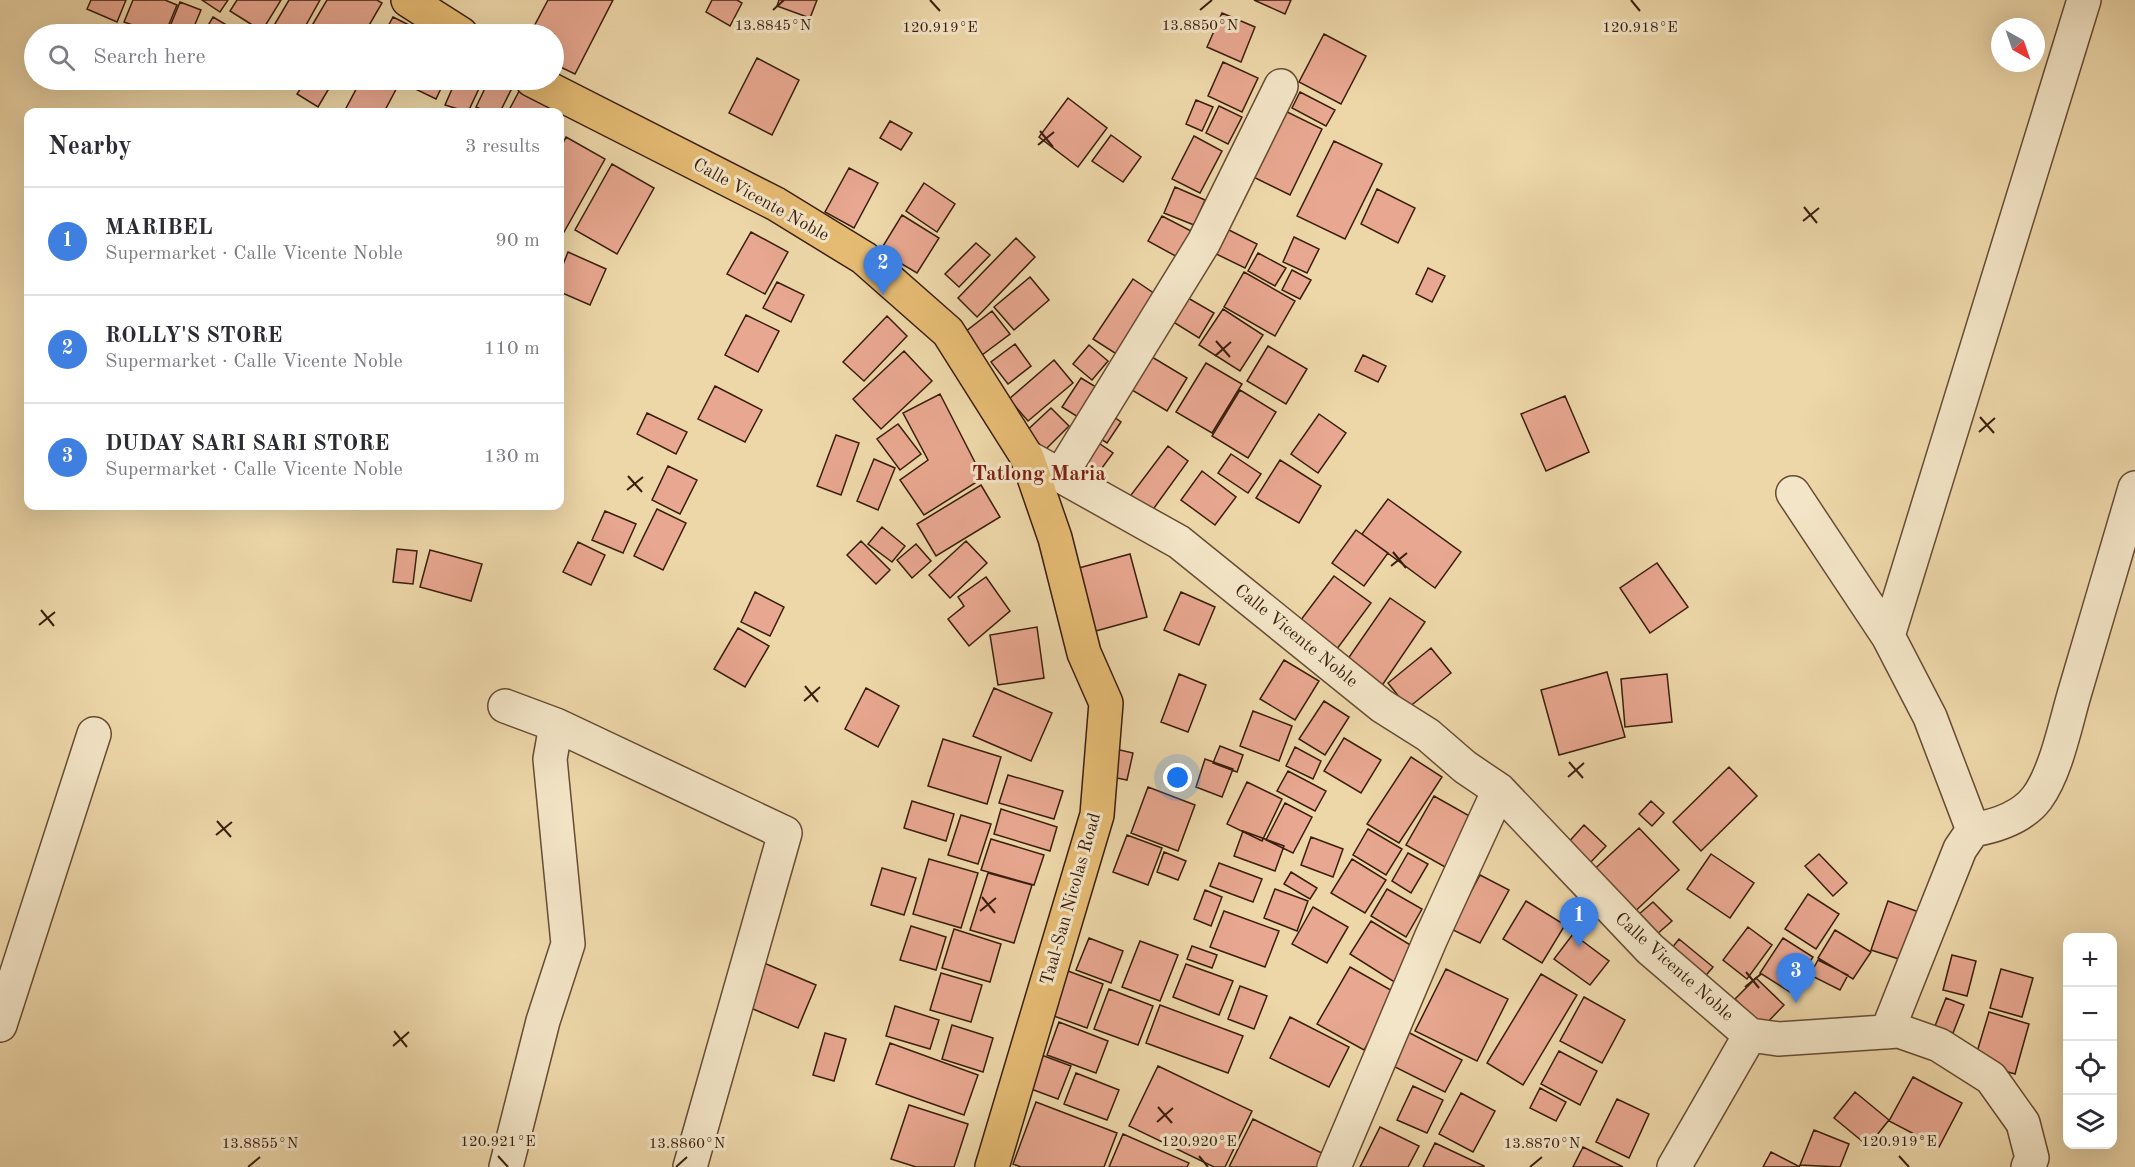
<!DOCTYPE html>
<meta charset="utf-8">
<style>
:root{--surface:#fff;--page:#f2f2f3;--text:#2b2b33;--muted:#7c7c81;--line:#e1e1e2;--accent:#8f2418}
body{margin:0;font-family:"Old Standard TT",serif;background:var(--page);color:var(--text)}
.controls{position:absolute;right:18px;bottom:18px;display:grid;overflow:hidden;border-radius:12px;box-shadow:0 6px 24px #0002}
.controls button{width:54px;height:54px;display:grid;place-items:center;padding:0;border:0;border-bottom:2px solid var(--line);background:var(--surface);color:var(--text);font:30px sans-serif}
.compass{position:absolute;left:1991px;top:18px;width:54px;height:54px;border-radius:50%;background:var(--surface);box-shadow:0 6px 24px #0002;rotate:140deg}
.you{position:absolute;left:1178px;top:778px;width:21px;height:21px;margin:-15px;border:4px solid #fff;border-radius:50%;background:#1a73e8;box-shadow:0 0 0 9px #1a73e833}
.badge{display:grid;place-items:center;width:39px;height:39px;border-radius:50%;background:var(--accent);color:#fff;font-size:20px;font-weight:700}
.pin{position:absolute;translate:-50% -50px;filter:drop-shadow(0 2px 3px #0008)}
.pin::after{content:'';position:absolute;top:32px;width:21px;height:18px;background:inherit;clip-path:polygon(0 0,100% 0,50% 100%)}
.list{margin:0;padding:0;list-style:none}
h2{display:flex;justify-content:space-between;align-items:center;height:78px;margin:0;padding:0 24px;font-size:26px}
h2 small{font-size:20px;font-weight:400;color:var(--muted)}
.list li{display:grid;grid-template-columns:39px 1fr auto;gap:18px;align-items:center;box-sizing:border-box;height:108px;padding:0 24px;border-top:2px solid var(--line)}
.list b{display:block;font-size:22px;white-space:nowrap}
.list p{margin:0;font-size:20px;white-space:nowrap;color:var(--muted)}
.list em{font-size:20px;font-style:normal;color:var(--muted)}
.icon{flex:none;width:33px;height:33px;fill:none;stroke:currentColor;stroke-width:2;stroke-linecap:round;stroke-linejoin:round}
.map{position:relative;flex:none;width:2135px;height:1167px;overflow:hidden}
.search{position:absolute;background:var(--surface);box-shadow:0 6px 24px #0002;left:24px;top:24px;width:540px;height:66px;display:flex;align-items:center;gap:15px;box-sizing:border-box;padding:0 21px;border-radius:33px;color:var(--muted);font-size:22px}
.panel{position:absolute;background:var(--surface);box-shadow:0 6px 24px #0002;left:24px;top:108px;width:540px;height:402px;border-radius:12px}
.map>svg:first-child{display:block}
</style>
<div class="map">
<svg width="2135" height="1167" viewBox="0 0 2135 1167">
<rect width="100%" height="100%" fill="#edd7a9"/>
<filter id="stains"><feTurbulence type="fractalNoise" baseFrequency=".00333" numOctaves="4"/><feColorMatrix values="0 0 0 0 .2 0 0 0 0 .09 0 0 0 0 .02 0 0 0 .5 -.17"/></filter>
<radialGradient id="worn" r=".72"><stop offset=".6" stop-color="#630" stop-opacity="0"/><stop offset="1" stop-color="#630" stop-opacity=".3"/></radialGradient>
<path fill="#e8a790" stroke="#3a1e0c" stroke-width="1.5" d="M91,0H126L117,22L87,9Z
M133,0H165L177,5L165,34H158L124,22Z
M202,0H228L220,12Z
M237,0H281L262,31L230,11Z
M289,0H320L301,34H269Z
M327,0H377L382,3L364,34H307Z
M548,0H613L575,74L554,64V34H530Z
M712,0H737L742,3L730,26L706,12Z
M779,0H817L810,18L777,6Z
M1254,0H1291L1285,14Z
M180,2L201,10L191,34H167Z
M1222,13L1255,27L1241,62L1207,47Z
M213,17L235,30L233,34H203Z
M393,17L425,33L424,34H384Z
M1324,34L1366,56L1341,104L1299,82Z
M757,58L799,80L772,135L729,113Z
M1223,62L1258,78L1242,112L1208,96Z
M276,80H297L292,89Z
M306,80H334L318,107L297,94Z
M361,80H401L384,112H344Z
M409,80H445L436,99L407,85Z
M456,80H483L468,112L445,105Z
M489,80H516L500,112H488L476,107Z
M524,82L565,103L560,113L508,112Z
M1300,92L1335,110L1326,126L1292,108Z
M1068,98L1107,128L1078,167L1039,137Z
M1196,100L1213,107L1202,131L1186,124Z
M1273,105L1322,129L1290,195L1241,171Z
M1219,106L1242,117L1228,144L1206,133Z
M890,121L912,133L901,150L880,138Z
M1111,135L1141,157L1123,182L1092,161Z
M1194,136L1222,151L1200,193L1172,179Z
M566,137L605,159L564,232L560,230V149Z
M1334,141L1382,164L1345,239L1297,216Z
M612,164L654,188L617,254L575,230Z
M849,168L878,183L854,228L825,212Z
M924,183L955,204L937,232L906,211Z
M1175,187L1205,200L1194,225L1164,213Z
M1377,189L1415,208L1398,243L1361,224Z
M902,215L939,238L917,273L880,251Z
M1162,216L1195,233L1181,259L1148,241Z
M1217,224L1257,244L1245,268L1204,248Z
M751,232L788,252L765,294L727,274Z
M1294,237L1319,249L1307,273L1283,262Z
M1016,238L1035,257L977,317L958,298Z
M976,243L990,255L959,287L945,274Z
M568,252L606,269L590,305L560,292V272Z
M1258,253L1286,268L1275,286L1248,271Z
M1428,268L1445,276L1432,302L1416,294Z
M1292,270L1311,280L1300,299L1282,290Z
M1244,272L1295,301L1275,336L1224,307Z
M1030,277L1049,300L1014,330L994,307Z
M1133,279L1158,296L1118,355L1093,339Z
M777,282L804,295L791,322L763,308Z
M1176,291L1214,313L1199,338L1162,315Z
M1223,309L1263,335L1240,371L1199,345Z
M992,311L1010,334L982,355L965,332Z
M746,315L779,331L758,372L725,355Z
M887,316L907,336L864,381L843,362Z
M1015,344L1031,366L1008,384L991,362Z
M1089,345L1108,361L1092,380L1073,364Z
M1268,346L1307,369L1286,404L1247,381Z
M904,351L932,381L881,429L853,399Z
M1142,351L1187,378L1167,411L1122,384Z
M1363,355L1386,366L1378,382L1355,371Z
M1054,360L1073,383L1028,421L1009,399Z
M1206,363L1242,384L1212,433L1176,412Z
M1081,378L1096,387L1078,417L1062,407Z
M715,386L762,410L745,442L698,419Z
M1240,390L1276,412L1248,458L1212,436Z
M940,394L983,478L924,515L900,480L928,460L903,413Z
M1565,396L1589,452L1546,471L1521,414Z
M1051,408L1069,426L1040,455L1021,436Z
M1104,410L1121,422L1107,443L1090,432Z
M647,413L687,432L676,454L637,434Z
M1319,414L1346,433L1318,473L1291,454Z
M898,424L921,454L900,470L877,439Z
M836,435L859,443L841,495L817,486Z
M1090,437L1113,453L1088,487L1065,470Z
M1168,446L1188,461L1149,515L1128,499Z
M1231,454L1261,474L1248,493L1218,473Z
M874,459L895,468L878,510L857,501Z
M1280,460L1321,486L1299,523L1256,498Z
M668,466L697,480L680,514L652,500Z
M1202,471L1236,497L1215,525L1181,500Z
M981,485L1000,517L936,556L917,524Z
M1388,499L1461,552L1435,588L1362,534Z
M657,509L686,523L663,570L634,556Z
M605,511L636,524L623,553L592,540Z
M882,527L905,546L892,562L868,544Z
M1356,530L1388,553L1364,586L1332,563Z
M861,541L890,570L876,584L847,555Z
M966,541L987,563L950,598L929,575Z
M578,542L605,555L591,585L563,572Z
M916,544L931,561L912,578L897,560Z
M397,549L417,551L413,584L393,582Z
M430,550L482,564L471,601L420,587Z
M1130,554L1147,617L1092,632L1075,569Z
M1657,563L1688,607L1650,633L1620,588Z
M1334,576L1371,603L1331,657L1294,629Z
M986,577L1010,611L969,646L948,619L964,606L958,597Z
M755,592L784,607L770,636L741,622Z
M1181,592L1215,607L1199,645L1164,630Z
M1390,598L1425,622L1381,687L1345,663Z
M1037,627L1044,678L998,685L990,635Z
M738,628L769,646L745,687L714,669Z
M1431,648L1451,673L1408,708L1388,683Z
M1284,660L1319,681L1295,720L1260,699Z
M1607,672L1625,737L1559,755L1541,690Z
M1179,674L1206,685L1188,732L1161,722Z
M1667,674L1672,722L1625,727L1621,679Z
M866,688L899,706L878,747L845,729Z
M994,688L1052,713L1031,761L973,736Z
M1324,701L1349,717L1325,755L1299,739Z
M1253,711L1292,726L1279,761L1240,746Z
M1344,738L1381,760L1361,793L1324,771Z
M943,739L1001,757L987,804L928,786Z
M1220,746L1243,755L1237,772L1213,763Z
M1107,747L1133,753L1127,780L1102,775Z
M1295,747L1321,761L1313,779L1286,766Z
M1411,757L1442,777L1399,843L1367,824Z
M1205,759L1233,769L1222,797L1196,787Z
M1729,767L1757,796L1701,851L1673,822Z
M1288,771L1326,791L1315,811L1277,791Z
M1008,775L1063,791L1054,819L999,803Z
M1247,782L1282,799L1262,841L1227,824Z
M1148,787L1195,805L1178,851L1131,833Z
M1434,796L1473,818L1445,867L1406,845Z
M912,801L954,814L946,841L904,828Z
M1651,801L1664,813L1652,826L1639,814Z
M1285,803L1312,817L1293,853L1266,840Z
M1001,809L1057,827L1050,851L994,834Z
M961,815L991,824L978,864L948,855Z
M1584,825L1606,846L1588,865L1566,845Z
M1639,828L1679,870L1628,918L1588,875Z
M1368,829L1402,849L1386,875L1353,855Z
M1243,831L1284,846L1275,871L1234,856Z
M1127,835L1162,848L1148,885L1113,872Z
M1311,837L1343,849L1333,877L1301,865Z
M991,839L1044,855L1034,885L981,870Z
M1164,852L1186,861L1178,880L1157,872Z
M1408,853L1428,864L1411,893L1392,881Z
M1711,854L1754,883L1730,918L1687,889Z
M1819,854L1847,883L1833,896L1805,866Z
M929,859L978,873L961,928L913,914Z
M1352,859L1386,880L1365,913L1331,893Z
M1219,863L1262,879L1253,902L1210,886Z
M882,868L916,878L904,915L871,905Z
M1291,872L1317,888L1310,899L1284,884Z
M988,873L1032,885L1014,943L970,930Z
M1480,875L1509,890L1480,943L1451,929Z
M1275,889L1308,901L1297,931L1264,918Z
M1387,889L1422,909L1406,937L1371,916Z
M1205,890L1222,897L1211,926L1194,919Z
M1808,894L1839,914L1816,949L1785,929Z
M1526,901L1565,925L1542,963L1503,939Z
M1888,901L1919,912L1902,960L1871,950Z
M1653,902L1672,921L1656,935L1638,915Z
M1313,907L1348,927L1327,963L1292,944Z
M1224,911L1279,931L1265,967L1210,947Z
M1371,921L1417,949L1396,983L1350,954Z
M911,926L946,937L936,970L900,960Z
M1748,927L1772,945L1747,979L1723,960Z
M954,929L1001,944L990,982L942,968Z
M1835,930L1871,952L1853,979L1818,958Z
M1573,934L1609,961L1590,985L1554,959Z
M1089,938L1123,951L1111,983L1076,970Z
M1783,938L1813,957L1790,992L1760,973Z
M1679,939L1713,967L1702,980L1668,953Z
M1140,941L1178,955L1160,1001L1122,987Z
M1192,946L1217,955L1212,968L1187,959Z
M1952,955L1976,961L1967,996L1943,990Z
M1818,960L1848,975L1840,990L1810,975Z
M764,963L816,985L798,1028L746,1006Z
M1186,964L1233,981L1219,1015L1173,997Z
M1350,967L1396,993L1364,1050L1317,1024Z
M1446,969L1508,999L1477,1061L1415,1031Z
M2001,969L2033,978L2022,1017L1990,1008Z
M1068,971L1103,984L1087,1028L1051,1015Z
M941,973L982,985L971,1022L930,1010Z
M1541,974L1577,995L1523,1085L1487,1063Z
M1756,978L1784,1005L1763,1027L1735,999Z
M1240,986L1267,996L1254,1029L1228,1019Z
M1109,989L1153,1006L1138,1045L1094,1029Z
M1584,997L1625,1020L1602,1063L1560,1041Z
M1946,998L1964,1005L1953,1033L1935,1026Z
M1160,1005L1243,1036L1228,1073L1146,1043Z
M895,1006L939,1020L930,1049L886,1036Z
M1989,1012L2029,1024L2015,1074L1974,1062Z
M1290,1017L1349,1047L1329,1087L1270,1058Z
M1059,1022L1108,1041L1096,1073L1047,1055Z
M952,1025L993,1038L983,1072L942,1059Z
M1404,1030L1462,1060L1445,1092L1387,1063Z
M825,1033L846,1039L834,1081L813,1075Z
M890,1043L978,1075L964,1115L876,1084Z
M1559,1051L1597,1071L1580,1105L1541,1084Z
M1036,1053L1071,1066L1058,1099L1023,1086Z
M1158,1066L1252,1111L1225,1167H1214L1129,1126Z
M1076,1073L1119,1090L1107,1120L1064,1104Z
M1913,1077L1962,1103L1939,1147L1889,1121Z
M1413,1086L1443,1100L1427,1133L1397,1120Z
M1540,1088L1566,1102L1556,1121L1530,1108Z
M1855,1092L1889,1120L1868,1146L1834,1118Z
M1461,1093L1495,1111L1473,1152L1439,1134Z
M1617,1099L1649,1114L1629,1158L1596,1142Z
M1036,1102L1117,1133L1104,1167H1021L1013,1164Z
M909,1105L968,1124L954,1167H916L891,1159Z
M1253,1119L1328,1156L1323,1167H1229Z
M1380,1127L1419,1146L1408,1167H1360Z
M1814,1130L1849,1144L1840,1167L1800,1165Z
M1123,1134L1189,1163L1187,1167H1109Z
M1435,1143L1484,1166V1167H1423Z
M1583,1147L1623,1167H1573Z
M1771,1152L1800,1167H1763Z"/>
<g fill="none" stroke-linecap="round" stroke-linejoin="round">
<g stroke="#674c33" stroke-width="36">
<path id="minor" d="M1027,457L1179,542L1382,706L1428,735L1465,767L1499,790L1650,949L1750,1035L1778,1039L1899,1031L1939,1045L1991,1078L2023,1123L2032,1158L2028,1167
M1060,476L1204,242L1281,86
M1793,493L1888,636L1930,717L1973,830
M1888,636L2084,0
M505,706L556,725L785,833L690,1167
M0,1025L94,734
M1887,1032L1960,849L1973,830C1996,826 2022,818 2037,798C2056,772 2065,726 2074,695C2094,626 2115,557 2135,488
M506,1167L543,1021L568,944L550,759L556,725
M1334,1167L1431,938L1499,790
M1674,1167L1750,1035"/>
</g>
<g stroke="#3a1e0c" stroke-width="36">
<path id="major" d="M408,0L461,34
M532,80L776,204L864,258L948,332L1027,457L1055,538L1084,653L1106,703L1097,815L992,1167"/>
</g>
<use href="#minor" stroke="#f3e5c7" stroke-width="33"/>
<use href="#major" stroke="#e6bc74" stroke-width="33"/>
</g>
<path fill="none" stroke="#3a1e0c" stroke-width="2" d="M930,0L940,11M1631,0L1640,11M773,10L784,0M1200,10L1212,0M1040,131L1053,147M1038,145L1054,132M1804,207L1817,223M1803,221L1819,208M1216,341L1230,357M1215,356L1231,342M1980,417L1994,433M1979,432L1995,418M628,476L642,492M627,490L643,477M1393,552L1406,568M1391,566L1407,553M41,610L54,626M39,625L55,612M805,686L818,702M804,701L820,687M1569,762L1583,778M1568,777L1584,763M217,821L231,837M216,835L232,822M982,897L995,913M980,911L996,898M1746,972L1759,988M1745,987L1761,974M394,1031L407,1047M393,1046L409,1032M1158,1107L1172,1123M1157,1122L1173,1108M498,1156L508,1167M1199,1156L1208,1167M1899,1156L1909,1167M248,1167L260,1157M676,1167L687,1157M1530,1167L1542,1157"/>
<g text-anchor="middle" dominant-baseline="central" stroke-width="6" stroke-linejoin="round" paint-order="stroke">
<g font-size="18" fill="#3a1e0c" stroke="#f3e5c7">
<text transform="translate(761 200) rotate(29)">Calle Vicente Noble</text>
<text transform="translate(1296 636) rotate(39)">Calle Vicente Noble</text>
<text transform="translate(1071 899) rotate(-74)">Taal-San Nicolas Road</text>
<text transform="translate(1674 967) rotate(42)">Calle Vicente Noble</text>
</g>
<g font-size="21" font-weight="bold" fill="#7a1f14" stroke="#f3e5c7">
<text x="1039" y="474">Tatlong Maria</text>
</g>
</g>
<g font-size="15" text-anchor="middle" fill="#3a1e0c" stroke="#f3e5c7" stroke-width="6" stroke-linejoin="round" paint-order="stroke">
<text x="1200" y="30">13.8850°N</text>
<text x="773" y="30">13.8845°N</text>
<text x="940" y="32">120.919°E</text>
<text x="1640" y="32">120.918°E</text>
<text x="498" y="1146">120.921°E</text>
<text x="1199" y="1146">120.920°E</text>
<text x="1899" y="1146">120.919°E</text>
<text x="260" y="1148">13.8855°N</text>
<text x="687" y="1148">13.8860°N</text>
<text x="1542" y="1148">13.8870°N</text>
</g>
<rect width="100%" height="100%" filter="url(#stains)"/>
<rect width="100%" height="100%" fill="url(#worn)"/>
</svg>
<div class="controls">
<button>+</button>
<button>−</button>
<button><svg class="icon" aria-label="locate" viewBox="0 0 24 24"><circle cx="12" cy="12" r="6"/><path d="M12 2v4M12 18v4M2 12h4M18 12h4"/></svg></button>
<button><svg class="icon" aria-label="layers" viewBox="0 0 24 24"><path d="M12 4l9 5-9 5-9-5zM3 14l9 5 9-5"/></svg></button>
</div>
<svg class="compass" viewBox="-18 -18 36 36"><path d="M0-13l5 13h-10z" fill="#e53935"/><path d="M0 13l5-13h-10z" fill="#7c7c81"/></svg>
<div class="you"></div>
<div class="pin badge" style="left:1579px;top:947px;background:#3f7fe0">1</div>
<div class="pin badge" style="left:883px;top:295px;background:#3f7fe0">2</div>
<div class="pin badge" style="left:1796px;top:1003px;background:#3f7fe0">3</div>
<div class="search"><svg class="icon" aria-label="search" viewBox="0 0 24 24"><circle cx="10" cy="10" r="6"/><path d="M15 15l6 6"/></svg>Search here</div>
<section class="panel">
<h2>Nearby<small>3 results</small></h2>
<ul class="list">
<li><span class="badge" style="background:#3f7fe0">1</span><div><b>MARIBEL</b><p>Supermarket · Calle Vicente Noble</p></div><em>90 m</em></li>
<li><span class="badge" style="background:#3f7fe0">2</span><div><b>ROLLY'S STORE</b><p>Supermarket · Calle Vicente Noble</p></div><em>110 m</em></li>
<li><span class="badge" style="background:#3f7fe0">3</span><div><b>DUDAY SARI SARI STORE</b><p>Supermarket · Calle Vicente Noble</p></div><em>130 m</em></li>
</ul>
</section>
</div>
